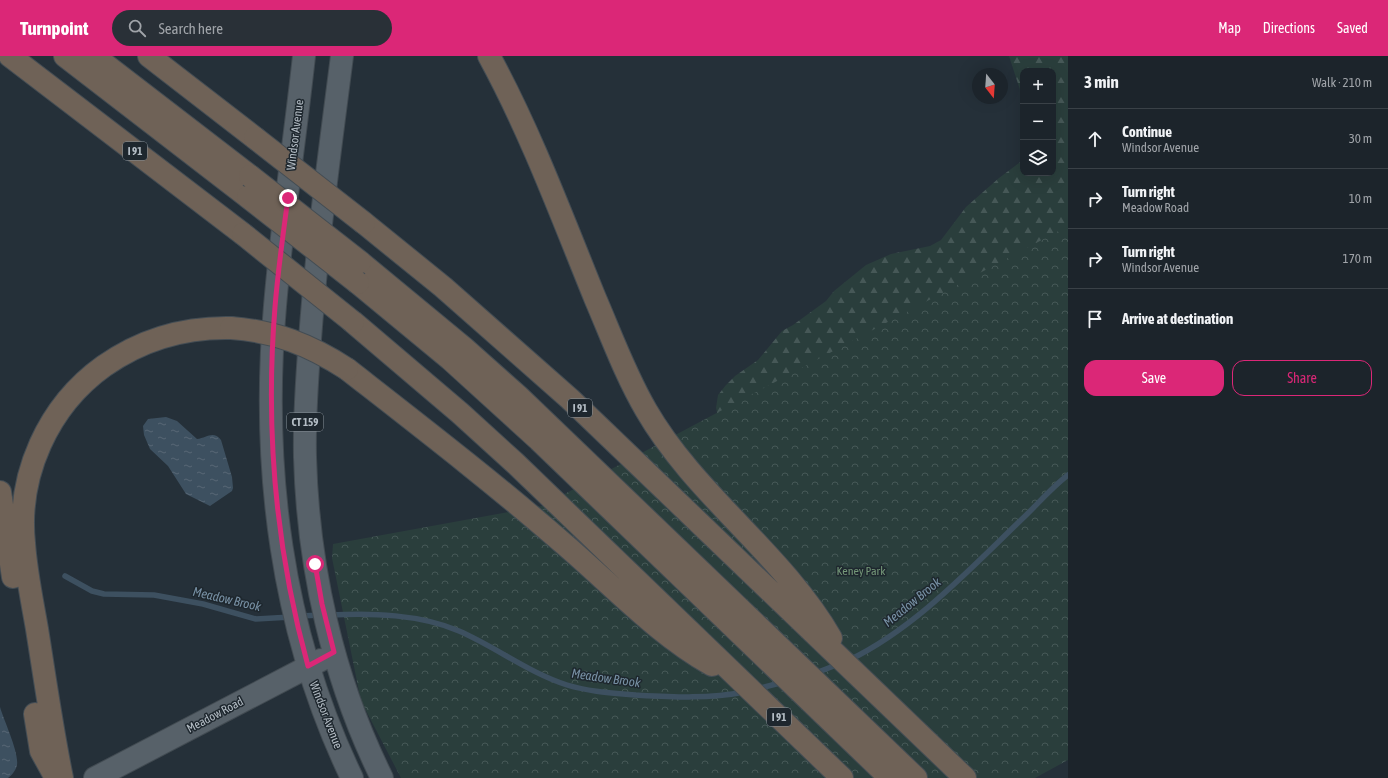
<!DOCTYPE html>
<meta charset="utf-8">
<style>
:root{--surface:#1c242b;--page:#293037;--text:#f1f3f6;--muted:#a0a4a9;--line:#3a4147;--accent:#db2777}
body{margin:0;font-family:"Asap Condensed",sans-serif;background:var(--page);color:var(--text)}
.controls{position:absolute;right:12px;top:12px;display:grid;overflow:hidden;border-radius:8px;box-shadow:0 4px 16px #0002}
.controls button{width:36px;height:36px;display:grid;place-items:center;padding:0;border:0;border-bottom:1px solid var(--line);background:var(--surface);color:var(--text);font:20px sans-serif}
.compass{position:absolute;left:972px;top:12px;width:36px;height:36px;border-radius:50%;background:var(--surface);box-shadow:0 4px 16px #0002;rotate:163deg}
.stop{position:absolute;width:12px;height:12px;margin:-9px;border:3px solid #db2777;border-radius:50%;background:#fff}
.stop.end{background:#db2777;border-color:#fff;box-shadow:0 1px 4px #0008}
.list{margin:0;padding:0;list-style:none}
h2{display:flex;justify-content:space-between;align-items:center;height:52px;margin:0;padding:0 16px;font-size:17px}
h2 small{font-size:13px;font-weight:400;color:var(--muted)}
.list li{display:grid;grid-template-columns:26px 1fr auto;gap:12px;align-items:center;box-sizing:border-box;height:60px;padding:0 16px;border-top:1px solid var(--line)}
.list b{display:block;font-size:15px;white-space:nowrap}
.list p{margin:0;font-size:13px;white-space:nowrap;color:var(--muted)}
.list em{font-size:13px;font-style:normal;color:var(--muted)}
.actions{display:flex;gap:8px;padding:12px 16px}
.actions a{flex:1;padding:9px 0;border:1px solid var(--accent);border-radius:12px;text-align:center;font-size:14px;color:var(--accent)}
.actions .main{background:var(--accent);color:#fff}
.icon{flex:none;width:22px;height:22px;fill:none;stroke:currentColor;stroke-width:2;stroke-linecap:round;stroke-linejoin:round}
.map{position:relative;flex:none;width:1068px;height:722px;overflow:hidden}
header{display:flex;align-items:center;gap:24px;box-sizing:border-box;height:56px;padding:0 20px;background:var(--accent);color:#fff}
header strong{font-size:19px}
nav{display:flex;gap:22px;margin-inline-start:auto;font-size:14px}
.search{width:280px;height:36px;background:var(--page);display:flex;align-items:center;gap:10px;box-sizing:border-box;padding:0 14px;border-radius:22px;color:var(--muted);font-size:15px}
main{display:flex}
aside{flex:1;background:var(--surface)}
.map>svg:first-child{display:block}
</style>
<header>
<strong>Turnpoint</strong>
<div class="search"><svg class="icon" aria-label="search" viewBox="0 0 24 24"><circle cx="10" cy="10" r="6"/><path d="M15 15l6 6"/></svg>Search here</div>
<nav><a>Map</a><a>Directions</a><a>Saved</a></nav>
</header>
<main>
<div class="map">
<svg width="1068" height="722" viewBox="0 0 1068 722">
<defs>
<pattern id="forest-firs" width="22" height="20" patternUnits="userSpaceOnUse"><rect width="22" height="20" fill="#2a3e3c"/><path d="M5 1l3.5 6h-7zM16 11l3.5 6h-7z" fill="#465857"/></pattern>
<pattern id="park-crowns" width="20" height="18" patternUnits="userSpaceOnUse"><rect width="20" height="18" fill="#2a3e3c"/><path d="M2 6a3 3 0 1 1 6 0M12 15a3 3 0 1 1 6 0" fill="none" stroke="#465857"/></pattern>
<pattern id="water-ripples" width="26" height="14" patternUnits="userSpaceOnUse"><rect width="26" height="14" fill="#3d5060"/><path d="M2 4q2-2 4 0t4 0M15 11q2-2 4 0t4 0" fill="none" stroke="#576775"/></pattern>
</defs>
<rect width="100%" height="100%" fill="#253039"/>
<path fill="url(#forest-firs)" d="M1009,0H1068V525L719,365L716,352L718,339L726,329L735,320L758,304L782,275L793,269L826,245L834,235L866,209L891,198L930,190L941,184L966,151L999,122L1023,104V117H1053V15H1023V43Z"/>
<path fill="url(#park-crowns)" d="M1068,170V704L1035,722H401L361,645L332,502L333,488L542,450Z"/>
<path fill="url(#water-ripples)" d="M166,361L177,365L197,383C207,382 213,374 221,384L232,421L233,432L232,435L210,450L186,438L168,410L150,393L144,379L143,370L148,363Z
M0,651C4,665 19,696 17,709C16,714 12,719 8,722H0Z"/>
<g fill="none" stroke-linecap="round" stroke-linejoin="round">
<path stroke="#3d5060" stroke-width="5.5" d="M65,520L92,535L104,538L154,539L203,548L256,563L291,561
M330,559C372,557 419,558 459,575C496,591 529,617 567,629C590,636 613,637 636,639C674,641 708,643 745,636
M300,560L321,559
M849,604C914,573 970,513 1021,464C1037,449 1051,432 1068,419
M813,618L839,608
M757,633L784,626"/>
<g stroke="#424b52" stroke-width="24">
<path id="primary" d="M304,0C295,83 282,166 275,250C261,411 281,575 352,722
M342,0C330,94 317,188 310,283C307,322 304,362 305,401C308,512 333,623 382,722
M95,722L321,604"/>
</g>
<g stroke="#444d54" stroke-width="24">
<path id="motorway" d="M10,0L243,178
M65,0L248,141
M94,0L250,120
M149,0L255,82
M489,0C531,77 562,161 595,242C611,279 625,318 646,354C695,439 782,497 831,582
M364,167L443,231L570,343L965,722
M360,206L464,292L518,340L916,722
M358,227L450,303L539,384L890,722
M353,266L460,357L515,407L842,722
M347,313C420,370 494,427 564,488C612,529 657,578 712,609
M0,436L13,521
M35,658L41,695L56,722
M62,722C52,673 45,623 37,573C32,544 26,516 24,487C17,419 48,350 104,310C141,284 185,271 231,272"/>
</g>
<use href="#primary" stroke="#576169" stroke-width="22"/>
<use href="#motorway" stroke="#6f6257" stroke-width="22"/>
<g stroke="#444d54" stroke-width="24" stroke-linecap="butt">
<path id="motorway-bridge" d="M255,82L364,167
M250,120L360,206
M248,141L358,227
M243,178L353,266
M231,272C275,275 310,289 347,313"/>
</g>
<use href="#motorway-bridge" stroke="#6f6257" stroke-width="22"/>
</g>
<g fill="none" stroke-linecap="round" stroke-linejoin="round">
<path stroke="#db2777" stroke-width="5" d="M288,142C283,178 278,214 275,251C265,374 275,491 308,610L334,596L322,548L315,508"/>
</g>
<g text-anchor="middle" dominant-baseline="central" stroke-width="3" stroke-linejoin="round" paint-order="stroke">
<g fill="#1e272e" stroke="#879098" stroke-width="1">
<rect x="123" y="86" width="24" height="18" rx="3"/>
<rect x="568" y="343" width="24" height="18" rx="3"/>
<rect x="287" y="357" width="36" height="18" rx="3"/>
<rect x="767" y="652" width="24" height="18" rx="3"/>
</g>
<g font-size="11" font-weight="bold" fill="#b4bdc5">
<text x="135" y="95">I 91</text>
<text x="580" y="352">I 91</text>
<text x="305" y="366">CT 159</text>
<text x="779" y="661">I 91</text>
</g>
<g font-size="12" fill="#b4bdc5" stroke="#1e272e">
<text transform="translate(295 79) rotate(-83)">Windsor Avenue</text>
<text transform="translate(215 659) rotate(-28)">Meadow Road</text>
<text transform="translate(326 659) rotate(69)">Windsor Avenue</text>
</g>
<g font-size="12" fill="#759879" stroke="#1e272e">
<text x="861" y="515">Keney Park</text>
</g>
<g font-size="13" font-style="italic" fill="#7891a5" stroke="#1e272e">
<text transform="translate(227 543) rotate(13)">Meadow Brook</text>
<text transform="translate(912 546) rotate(-39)">Meadow Brook</text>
<text transform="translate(606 622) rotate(8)">Meadow Brook</text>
</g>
</g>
</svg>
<div class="controls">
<button>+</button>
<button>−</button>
<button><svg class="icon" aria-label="layers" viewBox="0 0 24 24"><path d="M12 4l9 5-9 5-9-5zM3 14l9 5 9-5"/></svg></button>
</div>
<svg class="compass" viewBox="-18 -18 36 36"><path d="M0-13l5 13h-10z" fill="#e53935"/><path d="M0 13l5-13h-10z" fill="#a0a4a9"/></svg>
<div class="stop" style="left:315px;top:508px"></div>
<div class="stop end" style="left:288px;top:142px"></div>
</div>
<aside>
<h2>3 min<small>Walk · 210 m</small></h2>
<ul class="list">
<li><svg class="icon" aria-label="ahead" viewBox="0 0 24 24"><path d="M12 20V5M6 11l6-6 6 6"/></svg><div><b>Continue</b><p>Windsor Avenue</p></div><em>30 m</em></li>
<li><svg class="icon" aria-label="right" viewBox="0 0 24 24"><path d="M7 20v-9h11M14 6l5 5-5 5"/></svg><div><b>Turn right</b><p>Meadow Road</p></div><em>10 m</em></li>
<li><svg class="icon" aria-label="right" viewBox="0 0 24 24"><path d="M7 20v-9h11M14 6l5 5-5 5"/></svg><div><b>Turn right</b><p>Windsor Avenue</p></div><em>170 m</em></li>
<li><svg class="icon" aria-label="arrive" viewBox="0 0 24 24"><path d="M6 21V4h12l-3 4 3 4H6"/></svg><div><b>Arrive at destination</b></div></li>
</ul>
<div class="actions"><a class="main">Save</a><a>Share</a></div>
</aside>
</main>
